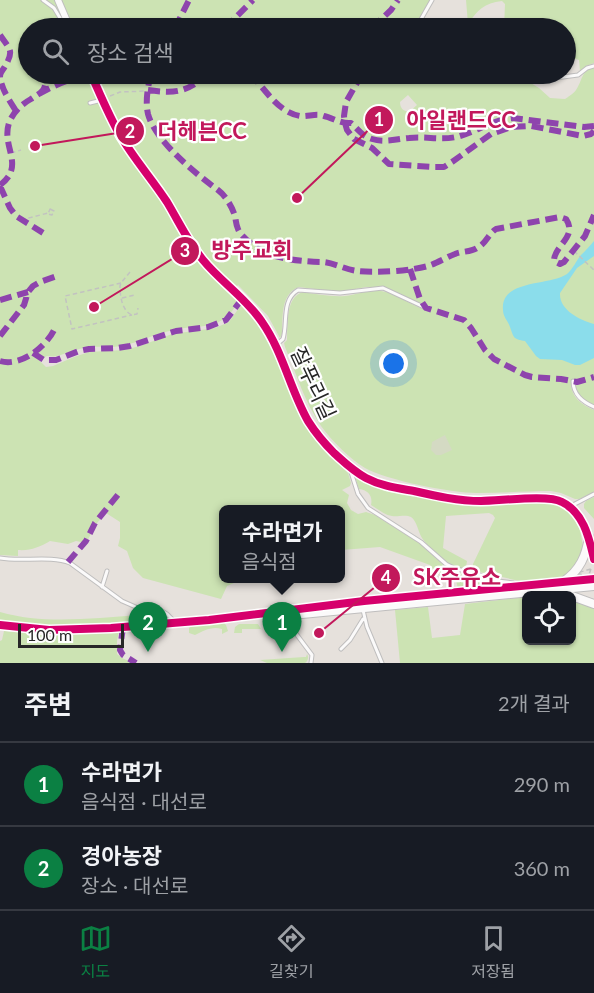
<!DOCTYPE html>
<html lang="ko">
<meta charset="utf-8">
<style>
:root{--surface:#171b24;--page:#242831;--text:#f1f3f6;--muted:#9ea1a6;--line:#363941;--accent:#0b8043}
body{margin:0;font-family:Lato,"Noto Sans KR",sans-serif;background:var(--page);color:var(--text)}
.controls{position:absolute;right:18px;bottom:18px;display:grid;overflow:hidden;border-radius:9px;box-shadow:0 2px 4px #0004}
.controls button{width:54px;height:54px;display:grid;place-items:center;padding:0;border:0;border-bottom:2px solid var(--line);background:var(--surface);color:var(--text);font:30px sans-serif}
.scale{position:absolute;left:18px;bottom:15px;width:106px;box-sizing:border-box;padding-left:6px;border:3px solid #272727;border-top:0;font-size:16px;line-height:21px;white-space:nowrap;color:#272727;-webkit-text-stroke:4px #fff;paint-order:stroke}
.you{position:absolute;left:394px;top:364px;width:21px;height:21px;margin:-15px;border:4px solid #fff;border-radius:50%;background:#1a73e8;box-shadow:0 0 0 9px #1a73e833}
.badge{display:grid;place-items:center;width:39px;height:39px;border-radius:50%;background:var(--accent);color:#fff;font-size:20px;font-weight:700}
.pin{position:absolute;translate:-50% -50px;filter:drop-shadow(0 2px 3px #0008)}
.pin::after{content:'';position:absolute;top:32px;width:21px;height:18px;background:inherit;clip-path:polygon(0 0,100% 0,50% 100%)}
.popup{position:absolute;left:219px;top:505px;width:126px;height:78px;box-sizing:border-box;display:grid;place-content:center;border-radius:9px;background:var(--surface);filter:drop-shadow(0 2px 4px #0005);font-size:20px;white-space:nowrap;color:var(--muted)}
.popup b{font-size:22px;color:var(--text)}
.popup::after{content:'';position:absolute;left:50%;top:100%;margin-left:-12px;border:12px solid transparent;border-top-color:var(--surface)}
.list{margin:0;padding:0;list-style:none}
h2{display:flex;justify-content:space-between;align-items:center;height:78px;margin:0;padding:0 24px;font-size:26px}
h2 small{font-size:20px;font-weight:400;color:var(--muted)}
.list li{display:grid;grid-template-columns:39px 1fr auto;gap:18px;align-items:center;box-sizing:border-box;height:84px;padding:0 24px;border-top:2px solid var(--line)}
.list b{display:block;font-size:22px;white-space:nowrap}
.list p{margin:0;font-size:20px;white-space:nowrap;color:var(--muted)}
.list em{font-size:20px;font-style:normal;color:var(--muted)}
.icon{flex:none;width:33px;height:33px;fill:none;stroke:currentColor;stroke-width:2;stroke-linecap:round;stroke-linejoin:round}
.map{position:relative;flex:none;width:594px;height:663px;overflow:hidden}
.search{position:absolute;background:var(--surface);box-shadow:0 2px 4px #0004;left:18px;right:18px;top:18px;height:66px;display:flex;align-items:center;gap:15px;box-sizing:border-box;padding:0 21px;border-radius:33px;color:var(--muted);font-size:22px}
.sheet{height:246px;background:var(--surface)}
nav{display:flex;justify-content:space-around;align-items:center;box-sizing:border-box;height:84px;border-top:2px solid var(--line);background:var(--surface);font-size:16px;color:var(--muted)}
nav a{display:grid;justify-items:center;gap:3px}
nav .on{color:var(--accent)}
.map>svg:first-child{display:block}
</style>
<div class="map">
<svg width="594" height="663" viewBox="0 0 594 663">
<rect width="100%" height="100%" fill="#e6e1dc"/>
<path fill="#cce3b3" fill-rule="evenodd" d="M0,0H430L414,28H28V74H392L407,82L431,74H480L521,77L539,88L550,98L565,99C568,97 574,93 576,90C583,80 580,72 594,67V405C583,401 578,394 574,384L571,383C571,397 582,405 594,410V492L579,499H575L561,493L551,491C526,491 501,493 477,493C451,493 386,480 365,468C350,459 332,441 321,426C305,403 296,373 285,347L284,343L287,340C288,325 285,297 303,292C316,294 331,297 345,296C357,295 369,289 381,291C397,293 409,305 424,309L420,304L385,287H366L345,291H330L299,287C280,294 283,318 282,334L280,338L268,316L238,285L230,293L239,302C218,333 205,323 174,330C156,333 139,343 120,346C111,348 102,346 93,347C80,347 69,353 57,356C54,357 50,356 47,356C44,357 42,359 39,360L46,367L53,366L74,357L89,352L124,350L140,346L172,334L215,328L229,322L241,305L261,329L270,343L304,423L323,448L348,473L351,483L350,486L342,490L349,495L347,503L351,510L358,514L366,512L375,515L421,544L447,568L454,571L506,585L458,589L456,580L436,574L430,565L380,547L341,550L340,510H224V578L243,579L227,586L221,599L143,578L133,568L127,551L118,546L120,538V522L106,513L97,523L86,543L76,541L68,544L50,541C40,547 30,551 18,550V556L0,555ZM408,95L417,105L409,112C403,111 400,108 400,102Z
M466,0H594V63L586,66L580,71L579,60L569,57L566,60V28H549L548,24L538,25V28H504L505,4L502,1C484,3 478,10 468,24Z
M355,477L364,483L390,492L461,504L482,505L552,502L562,506L569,512L575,520L580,530L583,546L581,556L574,570L562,578L524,582L475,571L473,568V564L495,518L493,515L489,513L446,516L443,548L467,561L466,567L463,569C449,568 430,550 422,538C418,532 417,521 411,517C406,514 398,517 392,516C384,515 378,509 371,505C373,496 368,490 359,489Z
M594,497V519L584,508V504L586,501Z
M526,597V640H572V600L594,607V663H400L395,610L428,607L432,638L460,635L465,604Z
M152,611H159L162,613L163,617L161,618C108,623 52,632 0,620V612C45,625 93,618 139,615L144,612Z
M211,623H224L226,625L228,631L222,634V629C211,626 204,631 195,635L189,633V628L192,625Z
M239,624H258L261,629H242V633H234L235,627Z
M4,631L54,636L119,631L117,641V654L122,658L133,663H0V641L2,640Z
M307,654C309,657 308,661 305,663H267L260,660L304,657H306Z"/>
<path fill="#d4dac3" d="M445,435L452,450L441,455H436L431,450L432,442Z"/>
<path fill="#8bddeb" d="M594,241V256L577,268L560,293C559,310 580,320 594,324V358L580,365H575L562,360L540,359L536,356L525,341C513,339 514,338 510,327C508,321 503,317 503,310C500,279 550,286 567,274C573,269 576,261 581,255C586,250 590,246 594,241Z"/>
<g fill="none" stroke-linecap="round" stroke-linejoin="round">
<g stroke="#bfbebe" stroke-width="5">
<path id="lane" d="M43,0L54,8L66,28
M416,28L432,0
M396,74C412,84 409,80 425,74
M499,74L521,75L541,80L548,79L578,75L587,68L594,66
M90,103L102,100
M276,345L283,339C288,323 281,300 298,290L340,293L383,288L426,308
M573,381C573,395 583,402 594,407
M350,469L358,494L368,508L421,542L446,564L456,569L471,572L498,581L513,583
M571,506L594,494
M0,558C22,562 50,555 70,563L122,601L138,608L159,609L167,614L174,621
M102,587L107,571
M363,610L367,627L382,663
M292,615L294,631L312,655L311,663
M341,649L350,640L363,619"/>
</g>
<g stroke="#bfbebe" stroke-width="8">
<path id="street" d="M58,0L70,28
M91,74C100,94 109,116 120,135C134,159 152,179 167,202C179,222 188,242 203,260C221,282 246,298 262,322C283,352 290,389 308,421C315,432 324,443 334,453C344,462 353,471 366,478C381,486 397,488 414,491C436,496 458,501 481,501C500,501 548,494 562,502C584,513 589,538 594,559"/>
</g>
<g stroke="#bfbebe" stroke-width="10">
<path id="secondary" d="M564,581C580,570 586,556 589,537
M572,596L594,604
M302,614L594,586
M0,625L49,630L111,628L209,620L364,601L594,579"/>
</g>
<path stroke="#c2c2c1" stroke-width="1.5" stroke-dasharray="4.5 3" stroke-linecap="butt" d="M110,96L120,92L147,91
M11,153L21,150
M50,209L54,211L52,215L48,214Z
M21,220L48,213
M574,251L594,270
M130,272L121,283L120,286C120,296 122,311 132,315L137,314L138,308
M121,283L65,296L72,329L132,315
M122,298L135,295
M591,569L588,577L577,573Z"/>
<use href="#lane" stroke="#fbfafa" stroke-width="3"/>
<use href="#street" stroke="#fbfafa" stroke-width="6"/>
<use href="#secondary" stroke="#fbfafa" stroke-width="8"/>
<path stroke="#8e44ad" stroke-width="6" stroke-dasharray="12 6" stroke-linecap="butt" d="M175,28L189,0
M225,28L253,0
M372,28L391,10L398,0
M0,35C10,50 15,50 4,68C2,71 0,73 0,76C1,89 10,101 16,111
M129,74C141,81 155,81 166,74
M151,74C148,86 145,101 148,114C155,141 196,174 218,190C226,196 232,207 235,216C236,221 236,225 238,229C241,237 251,243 257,248C271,259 306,262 323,262C335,263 346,270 358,271C376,273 414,271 431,265C439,262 447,257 455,254C462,251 471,252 477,248C486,244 488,234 496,229L560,217L566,219C578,237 554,245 554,261L560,264L564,262L585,236L594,215
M250,74C265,88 277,112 300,116C308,117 316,113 324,116C333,118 341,124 351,123C358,129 362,136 372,139C385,143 396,139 409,138C427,136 443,141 460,136C477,131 495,119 513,118L584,127L594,126
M362,74L346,102L344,116L345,123L347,130L354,139L372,148L389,164L434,167H444L452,162L491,134L511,127L531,126L583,136L591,134L594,131
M148,90C176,94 187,92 208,74
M39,94C53,86 69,78 86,77C98,76 108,78 120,74
M0,185C26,166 1,147 9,123C13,112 22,104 31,99C35,96 40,94 43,90C46,86 45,81 48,77L55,74
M0,186L10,208L16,216L48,236
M410,269L420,299L426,308L464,320L471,328L485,350L494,359L525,375L532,377L561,379L577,382L594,377
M0,300L28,292
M0,336L24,305L28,292L33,286L40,282L57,276
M33,353L44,360H56L79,351L89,349L118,348L130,346L176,331L208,327L226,320L242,299
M0,361C20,367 45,348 54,330
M68,562L86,541L95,523L121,491
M123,627L120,650L123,655L136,663"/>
<g stroke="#fff" stroke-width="11">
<path id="cycleway" d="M91,74C100,94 109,116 120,135C134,159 152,179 167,202C179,222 188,242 203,260C221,282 246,298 262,322C283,352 290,389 308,421C315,432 324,443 334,453C344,462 353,471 366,478C381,486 397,488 414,491C436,496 458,501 481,501C500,501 548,494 562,502C584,513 589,538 594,559
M0,625L49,630L111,628L209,620L364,601L594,579"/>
</g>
<use href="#cycleway" stroke="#d6006c" stroke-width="8"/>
</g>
<g text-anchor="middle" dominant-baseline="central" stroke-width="4.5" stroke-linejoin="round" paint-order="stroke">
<g font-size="21" fill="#272727" stroke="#fff">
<text transform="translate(314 383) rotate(65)">잘푸리길</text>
</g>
</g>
<path fill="none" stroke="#c2185b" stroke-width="2" d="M297 198L379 120M35 146L130 131M94 307L185 251M319 633L386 578"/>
<g fill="#c2185b" stroke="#fff" stroke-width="2">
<circle cx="297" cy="198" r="6"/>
<circle cx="35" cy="146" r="6"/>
<circle cx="94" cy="307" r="6"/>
<circle cx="319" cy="633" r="6"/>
<circle cx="379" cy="120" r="15"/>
<circle cx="130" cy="131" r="15"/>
<circle cx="185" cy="251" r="15"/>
<circle cx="386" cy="578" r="15"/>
</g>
<g font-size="18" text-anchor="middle" font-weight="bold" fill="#fff">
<text x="379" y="126">1</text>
<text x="130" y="138">2</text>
<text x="185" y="257">3</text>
<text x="386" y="584">4</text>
</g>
<g font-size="22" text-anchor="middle" font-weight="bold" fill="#c2185b" stroke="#fff" stroke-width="4.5" stroke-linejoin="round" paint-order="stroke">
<text x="461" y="128">아일랜드CC</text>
<text x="202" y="139">더헤븐CC</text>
<text x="252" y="258">방주교회</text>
<text x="457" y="585">SK주유소</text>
</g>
</svg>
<div class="controls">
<button><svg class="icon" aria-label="locate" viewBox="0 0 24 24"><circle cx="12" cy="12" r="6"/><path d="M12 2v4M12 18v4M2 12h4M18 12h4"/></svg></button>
</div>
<div class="scale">100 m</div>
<div class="you"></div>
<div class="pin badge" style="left:282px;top:652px">1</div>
<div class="popup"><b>수라면가</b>음식점</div>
<div class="pin badge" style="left:148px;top:652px">2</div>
<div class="search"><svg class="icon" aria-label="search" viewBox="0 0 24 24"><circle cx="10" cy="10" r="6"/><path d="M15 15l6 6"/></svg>장소 검색</div>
</div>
<section class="sheet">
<h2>주변<small>2개 결과</small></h2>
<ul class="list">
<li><span class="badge">1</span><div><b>수라면가</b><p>음식점 · 대선로</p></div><em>290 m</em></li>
<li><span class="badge">2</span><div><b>경아농장</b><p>장소 · 대선로</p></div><em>360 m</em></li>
</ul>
</section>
<nav>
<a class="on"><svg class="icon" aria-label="map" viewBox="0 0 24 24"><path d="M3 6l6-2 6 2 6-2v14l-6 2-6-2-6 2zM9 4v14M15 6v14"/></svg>지도</a>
<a><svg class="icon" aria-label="directions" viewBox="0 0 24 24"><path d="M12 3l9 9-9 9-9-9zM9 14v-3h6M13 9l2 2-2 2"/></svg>길찾기</a>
<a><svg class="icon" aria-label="saved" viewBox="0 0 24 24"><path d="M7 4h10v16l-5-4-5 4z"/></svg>저장됨</a>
</nav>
